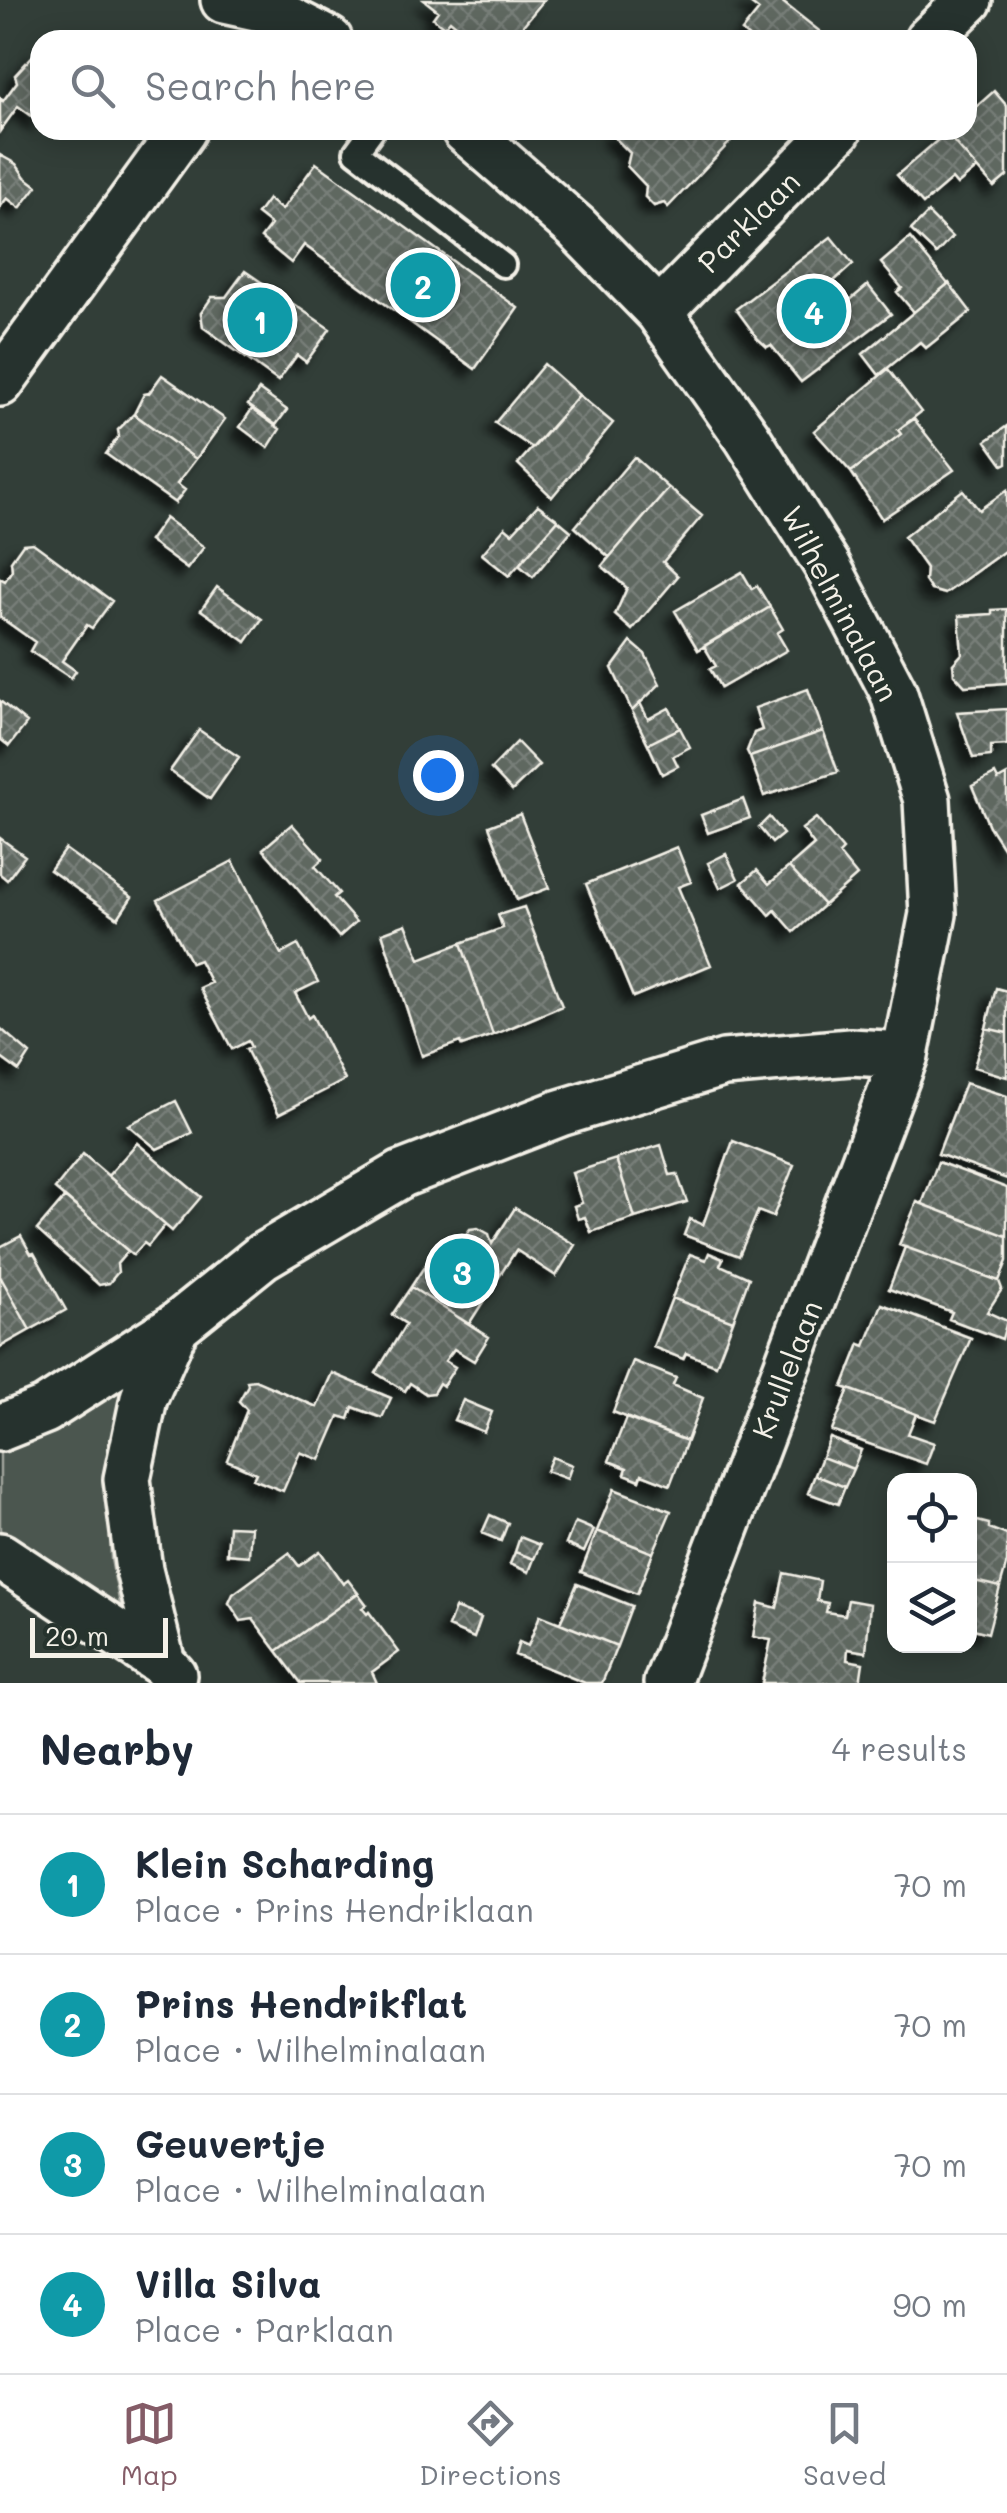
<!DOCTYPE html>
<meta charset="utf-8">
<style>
:root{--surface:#fff;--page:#f6f6f7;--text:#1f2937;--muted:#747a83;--line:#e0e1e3;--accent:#845c67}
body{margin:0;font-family:Mali,sans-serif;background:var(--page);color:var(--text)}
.controls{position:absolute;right:30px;bottom:30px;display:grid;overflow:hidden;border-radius:20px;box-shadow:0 5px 25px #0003}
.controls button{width:90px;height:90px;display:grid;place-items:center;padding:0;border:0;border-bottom:2px solid var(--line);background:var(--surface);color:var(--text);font:50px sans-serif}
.scale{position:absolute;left:30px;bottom:25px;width:138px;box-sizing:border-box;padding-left:10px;border:5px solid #f4f1e8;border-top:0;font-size:28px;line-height:35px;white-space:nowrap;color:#f4f1e8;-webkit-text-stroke:8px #26332d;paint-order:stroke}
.you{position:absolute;left:438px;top:775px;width:35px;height:35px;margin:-25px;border:8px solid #fff;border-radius:50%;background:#1a73e8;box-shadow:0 0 0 15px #1a73e833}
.badge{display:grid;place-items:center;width:65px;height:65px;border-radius:50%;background:var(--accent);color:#fff;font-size:32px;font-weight:700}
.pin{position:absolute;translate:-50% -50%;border:5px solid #fff;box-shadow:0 2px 10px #0006}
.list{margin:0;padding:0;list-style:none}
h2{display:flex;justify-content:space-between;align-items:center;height:130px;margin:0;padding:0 40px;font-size:42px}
h2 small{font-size:32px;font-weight:400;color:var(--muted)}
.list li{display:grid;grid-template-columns:65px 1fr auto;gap:30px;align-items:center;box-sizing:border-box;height:140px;padding:0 40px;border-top:2px solid var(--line)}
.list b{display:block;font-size:38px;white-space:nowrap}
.list p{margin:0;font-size:32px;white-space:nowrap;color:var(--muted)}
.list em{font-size:32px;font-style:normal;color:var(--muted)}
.icon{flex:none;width:55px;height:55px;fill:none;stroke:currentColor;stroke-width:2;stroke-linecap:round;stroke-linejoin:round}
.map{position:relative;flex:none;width:1007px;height:1683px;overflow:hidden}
.search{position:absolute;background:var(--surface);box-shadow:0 5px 25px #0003;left:30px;right:30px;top:30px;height:110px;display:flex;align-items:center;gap:25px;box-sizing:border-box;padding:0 35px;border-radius:30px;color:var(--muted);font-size:38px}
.sheet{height:690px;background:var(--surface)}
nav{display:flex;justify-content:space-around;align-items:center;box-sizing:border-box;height:140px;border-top:2px solid var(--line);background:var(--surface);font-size:28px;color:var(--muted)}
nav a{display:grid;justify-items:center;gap:5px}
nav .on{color:var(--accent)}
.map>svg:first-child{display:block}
</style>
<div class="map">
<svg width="1007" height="1683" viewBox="0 0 1007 1683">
<defs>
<pattern id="building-cross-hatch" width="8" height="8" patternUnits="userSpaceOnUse" patternTransform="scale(2.5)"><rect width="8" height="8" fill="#5f6861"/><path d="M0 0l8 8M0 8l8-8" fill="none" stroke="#777e78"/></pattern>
<filter id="shadow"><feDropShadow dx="-9" dy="9" stdDeviation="5" flood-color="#0009"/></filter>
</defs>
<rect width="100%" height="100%" fill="#323e38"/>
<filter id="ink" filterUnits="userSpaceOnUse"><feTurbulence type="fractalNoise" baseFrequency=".01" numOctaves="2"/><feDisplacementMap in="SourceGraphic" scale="20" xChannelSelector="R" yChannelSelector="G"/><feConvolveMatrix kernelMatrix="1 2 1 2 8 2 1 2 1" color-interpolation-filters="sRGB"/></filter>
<g filter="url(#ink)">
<path fill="#4c564f" stroke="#a0a49c" stroke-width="2.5" d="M127,1379L108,1470L111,1559L120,1605L0,1530V1447Z"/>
<path fill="url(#building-cross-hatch)" stroke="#f4f1e8" stroke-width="2.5" filter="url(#shadow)" d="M424,0H544L511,40H492L481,32L474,40L450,20L444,27L433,18L438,11Z
M746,0H780L823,34L818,40H752L742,31L759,10Z
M40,48V122L18,106L0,131V98L3,101L17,82L15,75Z
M994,91L1007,106V176L994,187L946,133L949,130H967V115Z
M616,130H722L732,140L668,207L664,203L654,206L645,197L646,186L627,166L630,153L612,135Z
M946,133L977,168L957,185L952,179L923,204L897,175Z
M0,155L16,164L25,177L37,186L20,208L7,198L0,207Z
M316,163L518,308L475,369L304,245L291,263L261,238L271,225L257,214L268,199L282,210Z
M928,213L952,237L936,254L911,230Z
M831,237L853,264L833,282L848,302L868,285L891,314L801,382L771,345L767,347L758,339L736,309Z
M910,238L948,284L914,312L897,292L902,288L881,263Z
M245,271L330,329L306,362L297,355L278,381L203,327L201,313L212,297H226Z
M949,283L971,312L926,348L920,342L879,375L863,354Z
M544,364L579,395L533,448L495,423Z
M888,369L921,412L898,430L901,434L851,472L814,431Z
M162,375L225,419L196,459L134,414L144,394L149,393Z
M259,390L287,410L276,425L248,405Z
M579,395L613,423L552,497L518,464Z
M252,409L280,429L268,448L240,427Z
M134,414L196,459L177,484L185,490L175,503L106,454L119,436L118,430Z
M914,419L954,470L882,519L851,472L901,434L898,430Z
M1007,426V463L1003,465L986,441Z
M634,457L669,488L602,566L609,557L575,527Z
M669,488L702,516L663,562L678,576L632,630L615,615L627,588L602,566Z
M963,490L979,510L1007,490V549L945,594L931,590L925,581L926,568L904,537Z
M538,505L558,520L509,576L482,554L505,527L512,533Z
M165,518L204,547L187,569L149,541Z
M558,520L571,531L533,577L519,565Z
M33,543L112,601L92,628L87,625L62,661L76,671L71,678L30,651L35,642L0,617V578L5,581L12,570L11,561L23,544Z
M742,572L752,589L757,586L770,607L698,650L675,611Z
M217,587L262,619L246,642L201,610Z
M770,607L783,629L777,633L787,650L721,688L710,669L716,666L704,646Z
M1007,609V683L965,686L954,674L953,664L962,654L959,616L992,614V610Z
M631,642L645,654L660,684L632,711L612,668Z
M808,689L823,731L750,757L747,751L754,733L762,730L755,708Z
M0,701L27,723L9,746L0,739Z
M640,703L648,719L669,708L680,728L648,744L632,711Z
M1007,709V745L991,746V756L973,758L957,712Z
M680,728L690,747L673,756L678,766L662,774L648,744Z
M199,730L239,757L210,799L170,771Z
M823,731L838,772L764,796L750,757Z
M517,742L539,765L512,791L491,769Z
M995,774L998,780L1007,775V854L989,826L972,786Z
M743,799L750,818L708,833L701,815Z
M520,814L549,888L517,900L489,826Z
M769,817L783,834L772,843L759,827Z
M816,818L843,850L839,854L857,876L824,905L789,867L814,845L802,829Z
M292,824L323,859L315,866L339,893L334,897L356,922L339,937L263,849Z
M0,838L25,856L7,880L0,874Z
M677,847L691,882L678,887L711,965L633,997L586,884Z
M65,849L132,897L118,918L50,870Z
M726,854L738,879L720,888L708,863Z
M233,861L281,954L298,945L318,982L295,993L308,1018L312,1015L345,1080L279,1114L246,1049L251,1047L248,1041L232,1049L200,988L211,983L199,960L191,963L158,900Z
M789,867L824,905L794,932L775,910L770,915L742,883L757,870L769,884Z
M524,907L562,1006L493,1035L461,943L503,928L498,915Z
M406,924L420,959L461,943L493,1035L462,1046L460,1042L422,1056L382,933Z
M996,988L1007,991V1033L986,1028Z
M0,1028L30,1054L19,1071L0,1057Z
M986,1028L1007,1033V1077L974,1067Z
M965,1083L1007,1096V1179L938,1154Z
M176,1101L192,1133L157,1149L128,1125Z
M733,1141L794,1165L773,1217L758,1211L739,1256L684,1235L690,1219L703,1225Z
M137,1143L201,1197L172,1231L108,1176Z
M661,1145L670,1175L677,1174L687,1202L635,1218L616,1159Z
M83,1154L165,1225L148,1246L144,1243L133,1255L55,1189Z
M616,1159L635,1218L591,1232L585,1217L578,1219L574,1206L582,1203L572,1173Z
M938,1162L1007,1188V1236L922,1204Z
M65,1197L128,1251L117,1264L118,1272L109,1283L99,1285L37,1230Z
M917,1202L1007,1236V1261L999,1281L899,1245Z
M515,1208L575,1245L556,1276L516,1250L469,1324L411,1287L430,1258L442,1266L460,1238L463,1239L470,1229L478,1228L489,1234L492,1244Z
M21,1236L31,1254L34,1253L66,1310L30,1330L0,1276V1247Z
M905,1247L999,1281L1002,1289L987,1312L1007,1321L1002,1339L949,1319L952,1312L889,1289Z
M709,1253L723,1259L720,1265L749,1278L733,1321L672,1298L690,1254L706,1260Z
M0,1276L30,1330L0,1347Z
M411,1287L489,1337L474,1361L454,1349L445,1361L455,1367L443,1386L439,1383L433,1393L426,1394L410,1383L405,1391L376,1373L406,1324L392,1315Z
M672,1298L733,1321L716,1365L686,1353L683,1359L653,1347Z
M882,1304L971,1338L935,1421L843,1387L860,1344L865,1346Z
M633,1361L676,1378L673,1385L703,1398L687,1441L613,1412Z
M332,1373L391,1398L382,1418L353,1407L349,1419L339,1416L320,1460L300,1452L283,1491L253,1479L256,1473L227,1460L247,1410L239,1401L248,1385L247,1381L255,1380L317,1407Z
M849,1389L916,1414L908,1434L934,1443L926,1464L832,1431Z
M463,1400L492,1412L484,1432L454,1420Z
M626,1418L687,1441L670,1485L642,1474L640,1480L625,1474L627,1468L609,1461Z
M830,1438L861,1450L853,1469L822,1457Z
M552,1457L572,1465L567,1479L546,1471Z
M822,1457L853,1469L845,1487L815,1475Z
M815,1475L845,1487L838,1504L808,1493Z
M614,1489L671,1511L653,1553L597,1531Z
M490,1515L508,1523L501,1541L482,1533Z
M970,1519L989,1524V1528L1007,1535V1562L1000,1587L970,1580Z
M575,1522L594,1530L584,1552L566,1544Z
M229,1526L251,1527L249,1556L227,1554Z
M597,1531L653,1553L637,1594L581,1572Z
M520,1537L540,1545L534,1559L515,1552Z
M320,1551L343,1584L348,1580L358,1593L277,1651L253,1619L241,1621L229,1603L233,1594L289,1553L299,1566Z
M515,1552L534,1559L529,1572L510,1564Z
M784,1573L820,1581L817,1601L828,1603L826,1612L845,1615L848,1600L870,1604L866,1652L848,1649L847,1660L863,1663L860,1683H762L771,1640L753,1637L759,1603L777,1608Z
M970,1580L1000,1587L988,1633L970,1628Z
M577,1584L632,1606L617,1646L560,1623Z
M358,1593L367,1605L362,1608L367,1614L369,1612L399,1652L372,1672L377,1683H301L277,1651Z
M455,1608L481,1618L474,1638L448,1627Z
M540,1615L617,1646L602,1683H585L515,1655L519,1642L528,1646Z"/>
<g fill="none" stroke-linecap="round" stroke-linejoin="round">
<g stroke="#f4f1e8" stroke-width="30">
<path id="service" d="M372,130L356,152L503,265"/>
</g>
<g stroke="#f4f1e8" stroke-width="52">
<path id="minor" d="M224,0L270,10L329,40
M928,40L969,0
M659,312L838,130
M0,383L183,130
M0,1428L45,1410L176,1326L263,1256L402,1174L560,1113L724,1063L850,1052L905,1055L933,914L927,800L893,691L827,565L747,437L659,312L576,227L465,130
M0,1556L162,1663L173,1675
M162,1663L139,1570L127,1479L144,1398L176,1326
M667,1683L905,1055"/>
</g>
<use href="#service" stroke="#26332d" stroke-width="22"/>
<use href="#minor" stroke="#26332d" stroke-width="45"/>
</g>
</g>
<g text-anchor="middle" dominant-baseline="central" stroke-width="8" stroke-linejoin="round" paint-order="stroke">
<g font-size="30" fill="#f4f1e8" stroke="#26332d">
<text transform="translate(748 221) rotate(-45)">Parklaan</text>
<text transform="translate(841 603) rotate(62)">Wilhelminalaan</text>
<text transform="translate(786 1369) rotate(-69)">Krullelaan</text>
</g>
</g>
</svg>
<div class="controls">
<button><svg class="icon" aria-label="locate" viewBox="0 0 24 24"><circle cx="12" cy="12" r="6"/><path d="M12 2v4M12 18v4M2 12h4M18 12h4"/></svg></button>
<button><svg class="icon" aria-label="layers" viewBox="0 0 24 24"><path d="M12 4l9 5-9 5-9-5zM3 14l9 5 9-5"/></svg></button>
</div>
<div class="scale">20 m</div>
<div class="you"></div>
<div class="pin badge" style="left:260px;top:320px;background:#0f9aa8">1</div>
<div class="pin badge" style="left:423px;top:285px;background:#0f9aa8">2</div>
<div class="pin badge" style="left:462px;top:1271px;background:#0f9aa8">3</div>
<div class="pin badge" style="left:814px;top:311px;background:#0f9aa8">4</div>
<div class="search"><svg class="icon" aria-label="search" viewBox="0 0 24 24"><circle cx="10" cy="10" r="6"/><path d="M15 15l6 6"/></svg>Search here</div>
</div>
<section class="sheet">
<h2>Nearby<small>4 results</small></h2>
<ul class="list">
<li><span class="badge" style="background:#0f9aa8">1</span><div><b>Klein Scharding</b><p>Place · Prins Hendriklaan</p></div><em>70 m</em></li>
<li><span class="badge" style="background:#0f9aa8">2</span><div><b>Prins Hendrikflat</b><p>Place · Wilhelminalaan</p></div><em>70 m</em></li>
<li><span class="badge" style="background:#0f9aa8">3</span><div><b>Geuvertje</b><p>Place · Wilhelminalaan</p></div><em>70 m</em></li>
<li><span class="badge" style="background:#0f9aa8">4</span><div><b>Villa Silva</b><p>Place · Parklaan</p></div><em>90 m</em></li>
</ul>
</section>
<nav>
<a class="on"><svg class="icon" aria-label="map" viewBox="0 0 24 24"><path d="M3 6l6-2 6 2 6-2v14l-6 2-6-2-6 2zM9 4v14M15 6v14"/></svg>Map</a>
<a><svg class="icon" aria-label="directions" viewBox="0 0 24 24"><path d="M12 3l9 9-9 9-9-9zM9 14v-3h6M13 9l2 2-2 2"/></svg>Directions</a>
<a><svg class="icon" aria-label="saved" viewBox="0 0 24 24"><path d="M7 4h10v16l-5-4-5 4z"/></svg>Saved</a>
</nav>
